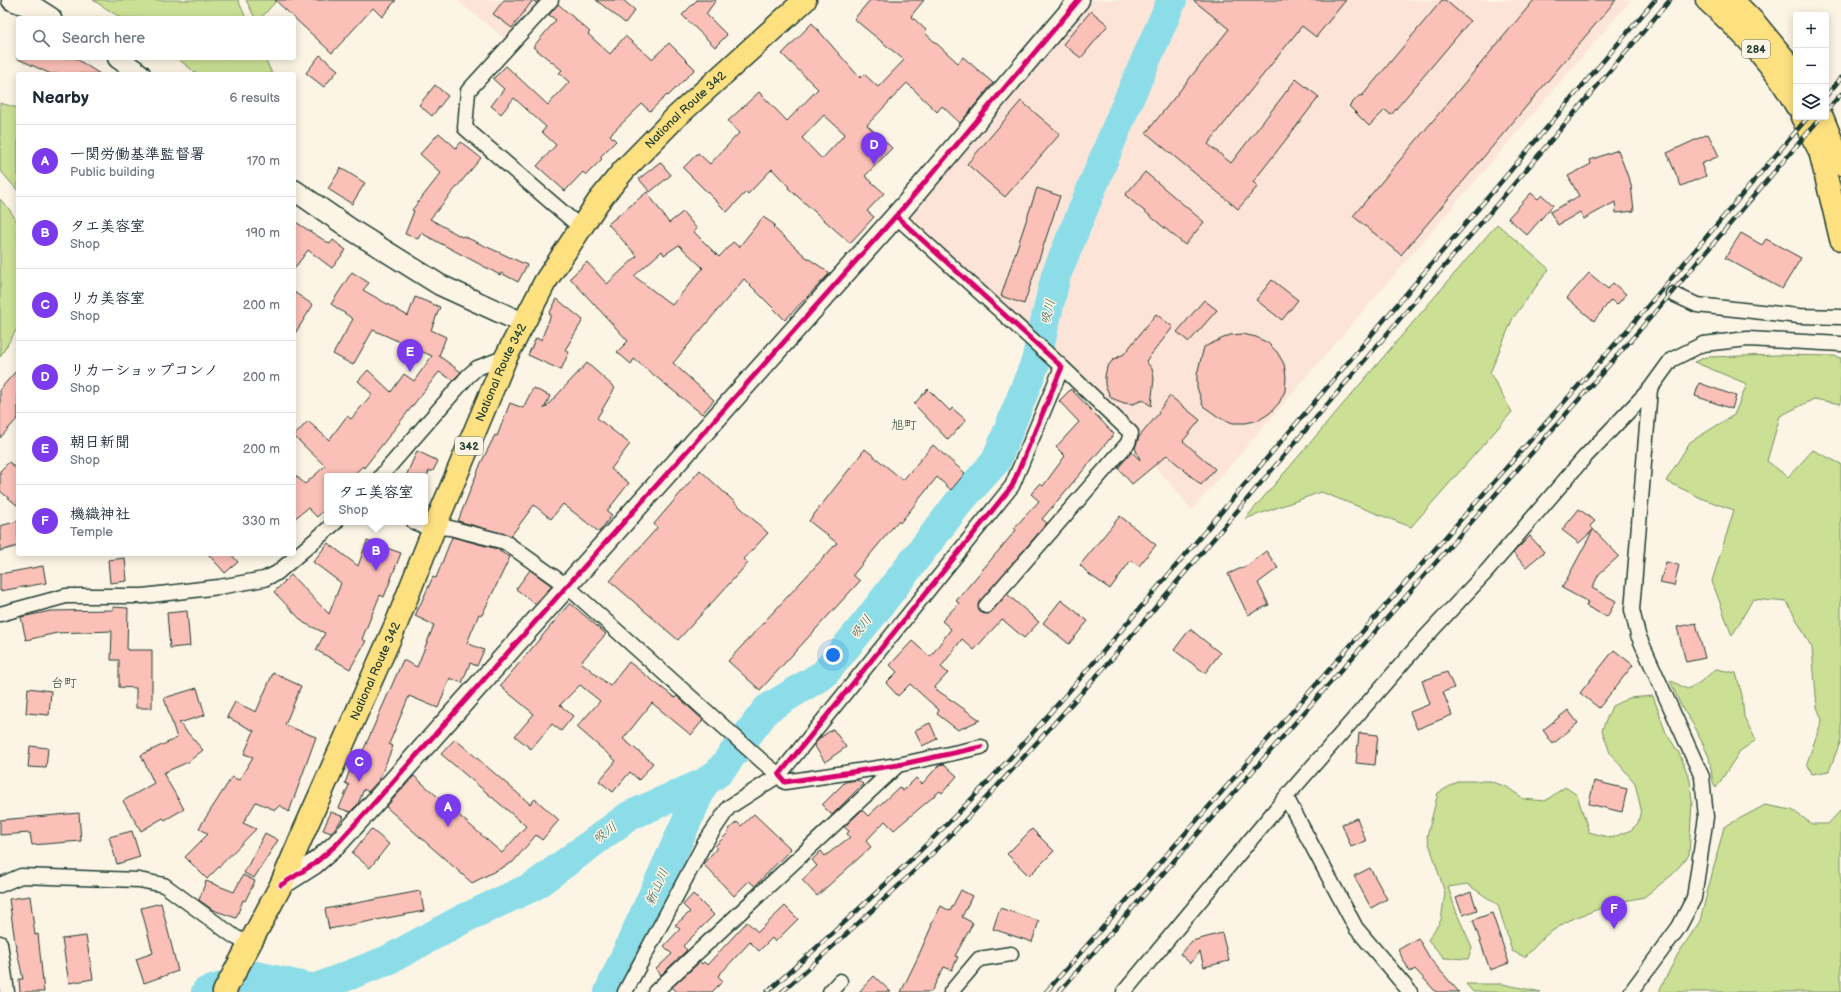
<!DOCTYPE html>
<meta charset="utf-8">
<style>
:root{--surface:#fff;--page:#f2f2f3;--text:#1f2937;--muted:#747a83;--line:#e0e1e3;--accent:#7c3aed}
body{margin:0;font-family:"Balsamiq Sans","Klee One",sans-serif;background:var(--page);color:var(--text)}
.controls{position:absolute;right:12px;top:12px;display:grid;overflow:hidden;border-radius:4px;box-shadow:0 2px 10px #0003}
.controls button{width:36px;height:36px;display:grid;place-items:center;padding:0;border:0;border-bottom:1px solid var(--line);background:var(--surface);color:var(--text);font:20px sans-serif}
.you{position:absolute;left:833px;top:655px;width:14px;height:14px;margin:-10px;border:3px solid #fff;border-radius:50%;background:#1a73e8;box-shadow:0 0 0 6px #1a73e833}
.badge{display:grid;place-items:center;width:26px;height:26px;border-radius:50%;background:var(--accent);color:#fff;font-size:13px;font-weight:700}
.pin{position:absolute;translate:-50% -33px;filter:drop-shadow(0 1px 2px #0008)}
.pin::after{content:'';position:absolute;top:21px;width:14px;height:12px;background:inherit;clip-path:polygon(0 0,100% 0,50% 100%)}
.popup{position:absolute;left:324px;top:473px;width:104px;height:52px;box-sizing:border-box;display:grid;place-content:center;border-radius:4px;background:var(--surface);filter:drop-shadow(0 1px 3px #0005);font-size:13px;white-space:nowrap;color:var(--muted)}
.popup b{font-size:15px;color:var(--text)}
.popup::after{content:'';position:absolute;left:50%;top:100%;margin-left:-8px;border:8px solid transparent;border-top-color:var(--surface)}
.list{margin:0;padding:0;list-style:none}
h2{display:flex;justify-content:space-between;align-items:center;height:52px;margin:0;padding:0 16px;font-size:17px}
h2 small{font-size:13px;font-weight:400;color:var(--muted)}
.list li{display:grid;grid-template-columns:26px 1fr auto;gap:12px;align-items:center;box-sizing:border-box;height:72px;padding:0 16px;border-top:1px solid var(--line)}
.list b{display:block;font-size:15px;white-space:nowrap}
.list p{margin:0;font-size:13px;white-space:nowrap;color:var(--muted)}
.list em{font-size:13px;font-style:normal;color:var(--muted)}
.icon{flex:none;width:22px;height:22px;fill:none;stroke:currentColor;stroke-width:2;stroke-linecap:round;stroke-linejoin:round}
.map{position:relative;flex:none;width:1841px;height:992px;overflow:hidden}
.search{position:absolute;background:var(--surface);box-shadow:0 2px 10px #0003;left:16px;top:16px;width:280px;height:44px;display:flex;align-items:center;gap:10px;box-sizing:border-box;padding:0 14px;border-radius:4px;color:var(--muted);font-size:15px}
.panel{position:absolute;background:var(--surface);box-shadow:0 2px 10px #0003;left:16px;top:72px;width:280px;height:484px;border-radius:4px}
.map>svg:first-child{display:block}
</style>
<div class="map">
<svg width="1841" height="992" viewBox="0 0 1841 992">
<rect width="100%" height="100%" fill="#fcf5e5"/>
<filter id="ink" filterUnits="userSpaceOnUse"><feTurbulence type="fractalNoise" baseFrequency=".025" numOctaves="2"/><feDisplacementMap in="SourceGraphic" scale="8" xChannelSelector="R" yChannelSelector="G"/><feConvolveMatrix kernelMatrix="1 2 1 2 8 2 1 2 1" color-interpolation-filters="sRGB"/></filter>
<g filter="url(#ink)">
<path fill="#fce5d8" d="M460,0H542L506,40L459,2Z
M1092,0H1631L1192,510L1071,367L908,215Z"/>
<path fill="#cbe095" stroke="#758e64" d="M93,0H238L246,18H121Z
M246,0H277L261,18H255Z
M177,58H265L272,74H197Z
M0,103L18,108V191L0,170Z
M0,199L9,209L18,223V327L0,357Z
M1497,224L1549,269L1513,318L1490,373L1512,412L1411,527L1321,492L1245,519Z
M1778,355L1834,356L1841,358V404L1814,399L1780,416L1767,461L1788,477L1813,450L1841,464V740L1829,771L1812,774L1807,763L1822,720L1817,707L1812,648L1787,602L1753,599L1732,636L1712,581L1734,510L1703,499L1666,481L1690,442L1734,415L1747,384L1694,362L1706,357Z
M1716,669L1736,673L1742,695L1744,717L1756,740L1740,751L1716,788L1713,782L1709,757L1696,729L1681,706L1670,680L1687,689L1699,683Z
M1653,696L1666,733L1679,753L1690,780L1692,802L1689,855L1672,875L1644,897L1615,903L1569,920L1546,935L1525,957L1512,951L1498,905L1467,884L1448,887L1457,914L1472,947L1468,959L1444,958L1428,940L1441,920L1445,893L1427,837L1438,793L1459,781H1490L1507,787L1524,799L1545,801L1565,787L1577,795L1589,832L1611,838L1631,830L1638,823L1641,809L1635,783L1610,753L1602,730L1612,706L1629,698Z
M1765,805L1792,810L1812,824H1828L1841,810V992H1660V989L1678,954L1700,921L1724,827Z
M1466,984H1502L1541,992H1473Z"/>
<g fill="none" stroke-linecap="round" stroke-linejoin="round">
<path stroke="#8ddde9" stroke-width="30" d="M206,992L256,976L314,989L388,960L463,919L534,886L629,816L704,783L719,772L767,709L824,674L869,619L959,502L996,461L1036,361L1056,275L1121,117L1172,0
M609,992L704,783"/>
</g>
<path fill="#fbc0b8" stroke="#1f3d34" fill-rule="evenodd" d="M275,0H396L382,17L373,8L332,53Z
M504,0H540L536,3L533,0L512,28L493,14Z
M596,0H623L635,10L625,23Z
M697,0H716L706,14L727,35L715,47L682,15Z
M870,0H924L911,16L927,31L925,33L958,63L963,57L993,83L960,123L942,106L937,112L907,83L867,125L892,148L865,176L884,193L867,211L874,217L850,243L788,188L789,187L772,169L748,194L746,192L727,212L683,168L698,153L710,164L739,133L728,121L759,92L787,121L818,89L782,54L812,23L860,78L864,74L878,87L904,60L854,19ZM824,115L845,134L822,159L802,138Z
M1193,0H1346L1316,37L1302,26L1208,144L1231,163L1296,79L1319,97L1253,182L1258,186L1238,209L1146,133L1229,29Z
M1442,0H1445L1470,21L1391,115L1385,110L1369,126L1349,106L1360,95L1362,96Z
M1534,0H1616L1401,255L1353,216Z
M558,4L590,32L588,34L610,54L625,36L652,59L669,43L695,69L668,96L667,95L650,111L642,104L610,135L616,141L600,157L602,159L586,175L583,172L565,191L537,166L556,145L542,132L546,127L514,98L501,114L491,106L504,89L493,79L506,66L548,105L569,82L559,73L562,70L533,47L556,20L549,15Z
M1091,11L1108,25L1081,58L1063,44Z
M320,55L338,70L324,87L306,73Z
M16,58H75L100,74H51Z
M435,85L448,96L432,116L419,105Z
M1021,101L1060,134L1005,197L967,164Z
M439,133L456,148L461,142L481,158L430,219L462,237L463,236L527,265L518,282L501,273L500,275L421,233L418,239L405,234L414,211L412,210L441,173L420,154Z
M1708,134L1719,156L1701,164L1706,176L1681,186L1667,153Z
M1618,150L1631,185L1634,211L1616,213L1615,202L1584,219L1580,212L1558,225L1550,212L1579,196L1568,176L1591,164L1590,160Z
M660,162L671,175L650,192L639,179Z
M341,168L365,183L352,204L328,189Z
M1145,172L1204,222L1185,245L1125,195Z
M1037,188L1060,196L1024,304L1001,296Z
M647,192L669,223L683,212L697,229L694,232L719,257L733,242L739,247L763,217L775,225L773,227L806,257L830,273L785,320L744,279L673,363L714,400L702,414L634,359L631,364L617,352L628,341L570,278L587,262L607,284L637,256L608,224ZM679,245L703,268L672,305L634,276L662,251L664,255Z
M1531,193L1538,199L1542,195L1553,205L1527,235L1508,218Z
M294,221L330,244L333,240L346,250L332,268L308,250L294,269Z
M1741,233L1762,245L1766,239L1801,258L1782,289L1725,258Z
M352,272L369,283L363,290L408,316L415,297L440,307L431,330L446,337L439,356L461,372L453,380L439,372L364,468L363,466L352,476H327V507L317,517L308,508L294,519V474L305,484L325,466L294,436L308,421L329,440L347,416L351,419L372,394L358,381L368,370L391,392L404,374L414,381L432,356L373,330L353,365L333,354L353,319L331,304Z
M1589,273L1608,289L1613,283L1626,294L1617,305L1611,300L1594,321L1567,298Z
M1272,280L1298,300L1282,320L1256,300Z
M294,292L313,305L294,335Z
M557,299L583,320L565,350L569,352L561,370L528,355L536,338L541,340L551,315L549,314Z
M1204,300L1217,310L1189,342L1177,332Z
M1156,314L1173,327L1146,361L1152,369L1154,378L1151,406L1143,400L1133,404L1124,403L1111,398L1105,385V376L1107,367L1113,360L1124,354Z
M1243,334L1256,337L1268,343L1277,352L1284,364L1286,377L1285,391L1279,403L1270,413L1259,420L1246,423H1233L1220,418L1203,406L1197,387V374L1204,347L1230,335Z
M587,363L615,388L597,418L630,444L611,469L629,483L607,511L612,515L599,532L563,504L551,519L534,505L511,536L458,521L481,463L495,435L497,436L510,403L523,408L533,388L550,396L544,409Z
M18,369V418L0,438V389Z
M1699,383L1736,396L1732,409L1695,396Z
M928,389L950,411L952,408L966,420L948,440L914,404Z
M1071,389L1114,434L1042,519L1047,523L978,604L980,612L988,614L1007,594L1039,622L1024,638L1002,619L974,650L962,639L941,667L948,673L934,688L980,720L958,730L937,714L939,710L910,684L898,696L886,683L897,672L890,665L912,641L930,657L951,629L942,621L959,603L956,601L1016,530L1014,528L1039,501L1031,494L1040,484L1043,486L1065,456L1056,447L1079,422L1059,401Z
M1170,396L1200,420L1183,441L1215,469L1201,485L1167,455L1132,484L1118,468L1132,452L1140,460L1135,448L1139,437L1159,413L1158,412Z
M933,445L965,473L951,490L937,477L900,523L898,521L853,575L860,581L760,690L728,661L837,543L809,521L865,449L903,480Z
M417,451L438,461L433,471H429L427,476H406Z
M9,462L18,470V506L0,491V471Z
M700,470L768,533L744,559L748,563L678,640L610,581L657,528L654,524Z
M1579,509L1595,521L1590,526L1619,556L1599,574L1592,588L1616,601L1607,617L1586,606L1588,602L1562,588L1593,530L1579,543L1562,530Z
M1120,516L1156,545L1139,566L1131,560L1110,589L1090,575L1080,565Z
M18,521V546L0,551V526Z
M1530,536L1544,552L1526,567L1513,553Z
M452,537L501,550L499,551L510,557L482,615L479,614L467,643L484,650L477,666L470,663L462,683L450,678L438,708L409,696L389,744L393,746L379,780L368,792L364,789L358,804L350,812L339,808L349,785L345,783L351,767L355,769L403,660L417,667L434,625L415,616L433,577L436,578Z
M367,541L401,553L384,597L380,595L362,639L366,641L350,669L316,650L325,633L304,623L274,592L291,575L329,614L341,583L313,562L328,543L358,566Z
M1266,551L1278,568L1258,583L1269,605L1248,615L1228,574L1248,565Z
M208,554H231L238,562L225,573Z
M125,558L127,581L110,583L108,560Z
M1666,562L1679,565L1674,586L1660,583Z
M43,566L46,583L0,591V574Z
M530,570L552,586L535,604L516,589Z
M1061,600L1088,621L1069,644L1043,623Z
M570,603L606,634L581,662L610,686L629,662L675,698L677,696L703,720L691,735L652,703L623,739L653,763L639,780L630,772L613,792L599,781L616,761L577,727L600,701L580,685L560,705L573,716L561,731L552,724L531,749L515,736L534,714L500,686Z
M113,607L128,608L127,650H152V708H136V688L119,687V660H111L112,631L57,633L26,640L21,617L51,611L113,610Z
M187,611L190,646L170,648L167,613Z
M1696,623L1705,658L1686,662L1677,627Z
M1190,629L1220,653L1205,673L1174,650Z
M1614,650L1633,665L1599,708L1580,693Z
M1447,672L1454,688L1443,692L1452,715L1417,729L1410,712L1430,704L1422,681Z
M273,673L301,686L285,725L316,737L289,812L280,805L275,810L256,802L243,823L256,829L207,879L185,857L208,834L199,828L232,777L239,780L253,757L244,754L254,731L227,717L235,702L256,712Z
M28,688L51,691L49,715L26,713Z
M197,688L205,715L179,723L203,750L188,762L163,773L184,809L165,820L163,818L141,831L123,801L154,783L141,755L177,738L164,698Z
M1568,710L1578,723L1553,744L1543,730Z
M930,723L937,739L922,746L915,730Z
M833,729L846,747L825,762L814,745L820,738Z
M1359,733L1378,735L1375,765L1356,763Z
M455,739L530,804L535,799L559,820L542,840L536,835L513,862L472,883L386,807L414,776L502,853L526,826L441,754Z
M30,746L48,748L46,768L28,767Z
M944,764L957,776L942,793L940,791L894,830L885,821L866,841L871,847L817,896L802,880L817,866L812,860L821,851L825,856L850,837L847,834L849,831L844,827L862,810L868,816L899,787L903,791L916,778L922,784L939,765Z
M858,780L863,784L832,815L822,805L845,782Z
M1594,781L1627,789L1622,812L1589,804Z
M331,812L344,817L331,833L323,830Z
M79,813L81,841L32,845L30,833L0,835V820Z
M754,814L791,849L755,886L749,881L734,896L703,864L717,848L715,846L729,832L728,830L737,822L741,826Z
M1357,818L1366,841L1351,847L1342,824Z
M371,829L389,844L370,868L352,853Z
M1032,829L1054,851L1029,876L1007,854Z
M132,831L140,857L117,864L109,837Z
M265,833L278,840L254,878L244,873Z
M1370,868L1387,899L1371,908L1354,876Z
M243,875L255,881L245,901L243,900L236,918L213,910L199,900L206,881L234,892Z
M961,890L972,896L962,917L973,923L955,956L958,957L952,970L944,967L931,992H901L917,959L932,925H931L941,906L950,911Z
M420,891L424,911L329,929L325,909Z
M1471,892L1477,910L1463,915L1456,898Z
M693,894L714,915L683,946L687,950L661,975L656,969L672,954L664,946L680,929L675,925L690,912L683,905Z
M30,896L35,935L38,934L44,992H20L19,979H23L15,942L9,899Z
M161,903L178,971L144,983L136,959L153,953L141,908Z
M785,906L798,919L775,942L772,938L759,951L750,942L718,976L723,981L712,992H677L672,987L700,962L702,964L704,962L707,965L747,922L758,932Z
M1000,908L1039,921L1032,942L993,929Z
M1492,913L1509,963L1490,970L1473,920Z
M1222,933L1229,961L1204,967L1200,952L1190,963L1180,954L1192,941Z
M86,936L93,979L69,983L62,939Z
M1418,938L1431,960L1459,992H1436L1415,969L1410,972L1398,950Z
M874,976L891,992H859Z"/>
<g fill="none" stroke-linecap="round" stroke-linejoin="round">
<g stroke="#1f3d34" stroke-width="17">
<path id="street" d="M551,0L468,91L465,128L580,227
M896,216L1062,367L1012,486L779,775L785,782L898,765L981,747
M1673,294L1697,305L1799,316L1841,317
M381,476L468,376L477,368L506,357
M414,522L424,526L450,528L505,542L568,587L763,762L779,775L729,807L704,844L625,992
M986,606L1128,443L1131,433L1062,367
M0,614L66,596H143L219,587L264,579L277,573L336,522
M1286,797L1356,928L1410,992
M0,885L21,876L139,880L164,885L235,937L249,944
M0,943L7,992
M655,992L898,765
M830,992L840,981
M951,992L979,959L1011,954
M1124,992L1286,797L1420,643L1487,571L1583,459L1650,389
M1631,992L1679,927L1694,898L1706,817L1702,777L1638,635L1632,610L1650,389L1671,360L1703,344L1748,339L1841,344"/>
</g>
<g stroke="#1f3d34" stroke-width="23">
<path id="secondary" d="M12,0L37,9L51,18
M118,58L140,74
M294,190L352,230L440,285L523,323
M281,885L314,864L336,845L367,811L903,208L1079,0"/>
</g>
<g stroke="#1f3d34" stroke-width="25">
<g id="highway">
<path d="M1707,0C1740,30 1775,64 1796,105"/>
<path d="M1732,0L1754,22L1796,73"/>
<path d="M1802,117L1820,151L1841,239"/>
<path d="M1822,117L1841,164"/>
<path id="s1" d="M224,992L281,885L305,829L397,622L435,526L506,357L545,282L598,202L624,170L676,117L805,0"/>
</g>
</g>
<use href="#street" stroke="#fcf5e5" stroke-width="14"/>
<use href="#secondary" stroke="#fcf5e5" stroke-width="20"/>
<use href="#highway" stroke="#fde080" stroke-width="22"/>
<g stroke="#1f3d34" stroke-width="4.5">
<path id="rail" d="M1826,96L1841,78
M1826,111L1841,94
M767,992C855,914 942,834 1021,746C1048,716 1075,684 1102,653L1655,0
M782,992C836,944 889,896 940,846C999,787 1054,723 1110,661L1670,0
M1046,992L1630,327L1808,117
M1059,992L1638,332L1821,117"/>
</g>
<use href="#rail" stroke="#fcf5e5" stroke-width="3" stroke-dasharray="9" stroke-linecap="butt"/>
<g stroke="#fcf5e5" stroke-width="8">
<path id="cycleway" d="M896,216L1062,367L1012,486L779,775L785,782L898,765L981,747
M281,885L314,864L336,845L367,811L903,208L1079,0"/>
</g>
<use href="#cycleway" stroke="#d6006c" stroke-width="5"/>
</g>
</g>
<g text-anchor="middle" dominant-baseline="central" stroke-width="3" stroke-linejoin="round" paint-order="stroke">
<g fill="#fcf5e5" stroke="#617469" stroke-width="1">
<rect x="1742" y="40" width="28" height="18" rx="3"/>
<rect x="455" y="437" width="28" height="18" rx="3"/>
</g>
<g font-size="11" font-weight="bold" fill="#1f3d34">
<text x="1756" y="49">284</text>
<text x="469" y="446">342</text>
</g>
<g font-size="12" fill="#1f3d34" stroke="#fcf5e5">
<text stroke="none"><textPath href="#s1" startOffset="1003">National Route 342</textPath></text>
<text stroke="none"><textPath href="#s1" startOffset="679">National Route 342</textPath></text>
<text stroke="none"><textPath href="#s1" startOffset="355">National Route 342</textPath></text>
</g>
<g font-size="13" font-style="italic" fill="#355d58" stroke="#fcf5e5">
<text transform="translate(1048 312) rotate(-77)">吸川</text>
<text transform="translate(861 627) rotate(-52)">吸川</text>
<text transform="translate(605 833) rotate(-37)">吸川</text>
<text transform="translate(657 887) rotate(-66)">新山川</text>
</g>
<g font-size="13" fill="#1f3d34" stroke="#fcf5e5">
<text x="904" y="425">旭町</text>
<text x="64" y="683">台町</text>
</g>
</g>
</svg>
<div class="controls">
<button>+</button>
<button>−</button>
<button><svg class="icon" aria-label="layers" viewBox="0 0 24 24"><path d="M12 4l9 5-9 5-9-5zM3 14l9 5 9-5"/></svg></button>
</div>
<div class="you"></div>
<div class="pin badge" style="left:448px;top:827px">A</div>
<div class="pin badge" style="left:376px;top:571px">B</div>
<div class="popup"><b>タエ美容室</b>Shop</div>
<div class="pin badge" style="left:359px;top:782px">C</div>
<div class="pin badge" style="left:874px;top:165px">D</div>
<div class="pin badge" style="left:410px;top:372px">E</div>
<div class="pin badge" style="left:1614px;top:929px">F</div>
<div class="search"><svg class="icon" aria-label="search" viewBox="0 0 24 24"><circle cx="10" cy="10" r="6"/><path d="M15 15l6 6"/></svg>Search here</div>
<section class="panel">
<h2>Nearby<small>6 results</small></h2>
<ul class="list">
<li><span class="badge">A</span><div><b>一関労働基準監督署</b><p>Public building</p></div><em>170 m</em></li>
<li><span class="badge">B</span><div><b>タエ美容室</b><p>Shop</p></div><em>190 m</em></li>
<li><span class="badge">C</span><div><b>リカ美容室</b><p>Shop</p></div><em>200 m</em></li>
<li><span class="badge">D</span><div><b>リカーショップコンノ</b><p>Shop</p></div><em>200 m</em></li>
<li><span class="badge">E</span><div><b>朝日新聞</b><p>Shop</p></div><em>200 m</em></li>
<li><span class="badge">F</span><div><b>機織神社</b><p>Temple</p></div><em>330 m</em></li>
</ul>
</section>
</div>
